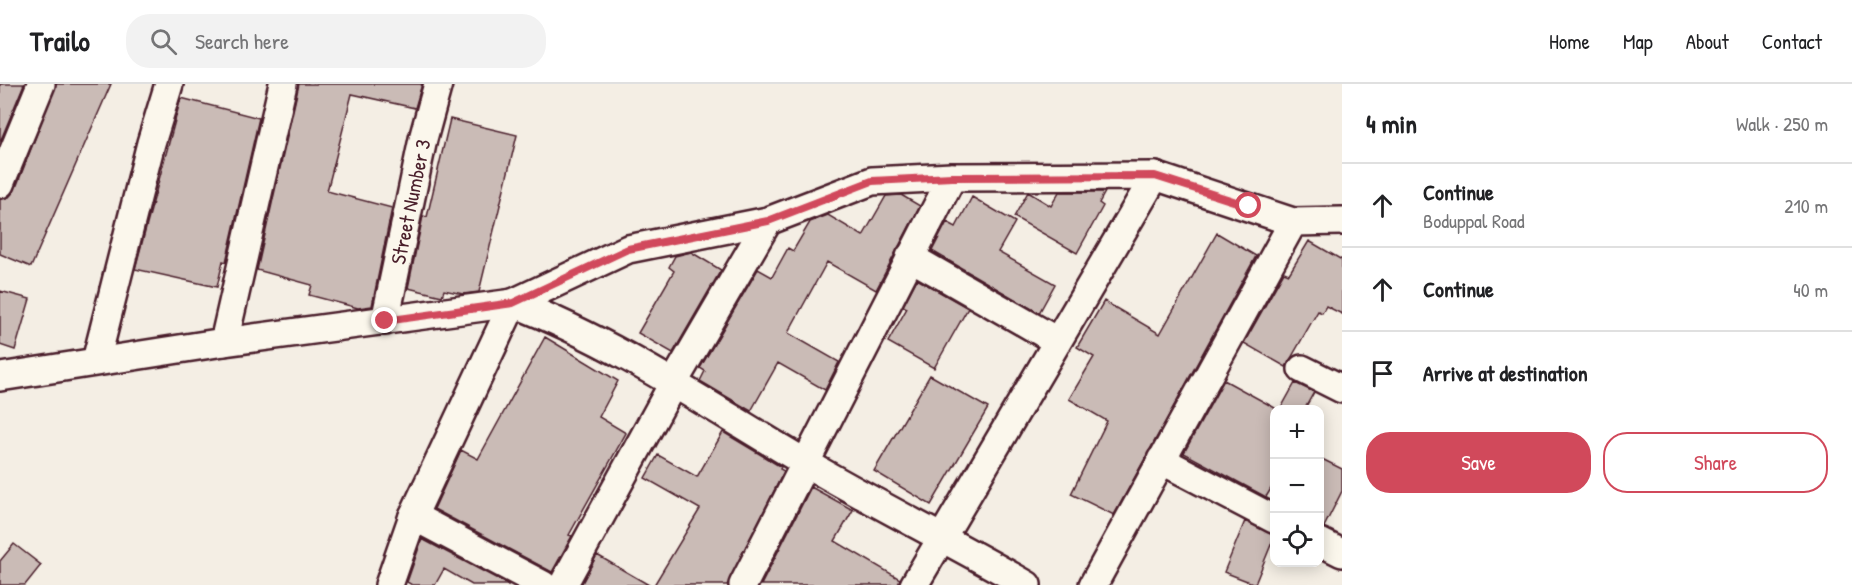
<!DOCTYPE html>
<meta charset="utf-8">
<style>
:root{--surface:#fff;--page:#f2f2f2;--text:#202124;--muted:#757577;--line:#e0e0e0;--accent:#d1495b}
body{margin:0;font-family:"Patrick Hand",sans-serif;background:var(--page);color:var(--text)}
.controls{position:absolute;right:18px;bottom:18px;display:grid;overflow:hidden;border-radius:12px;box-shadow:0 3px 15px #0003}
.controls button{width:54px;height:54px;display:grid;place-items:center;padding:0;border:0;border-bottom:2px solid var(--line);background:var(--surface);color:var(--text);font:30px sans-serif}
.stop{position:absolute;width:18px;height:18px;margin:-14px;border:4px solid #d1495b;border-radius:50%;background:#fff}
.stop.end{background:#d1495b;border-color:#fff;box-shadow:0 2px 6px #0008}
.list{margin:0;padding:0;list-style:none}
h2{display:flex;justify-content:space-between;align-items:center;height:78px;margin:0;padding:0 24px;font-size:26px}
h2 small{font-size:20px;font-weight:400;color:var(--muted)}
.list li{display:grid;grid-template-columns:39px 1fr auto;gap:18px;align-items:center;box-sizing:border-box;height:84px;padding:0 24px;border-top:2px solid var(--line)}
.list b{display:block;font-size:22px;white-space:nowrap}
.list p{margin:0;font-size:20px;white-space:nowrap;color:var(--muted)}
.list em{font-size:20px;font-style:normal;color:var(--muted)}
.actions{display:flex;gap:12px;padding:18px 24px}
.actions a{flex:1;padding:14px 0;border:2px solid var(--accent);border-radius:24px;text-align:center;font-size:21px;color:var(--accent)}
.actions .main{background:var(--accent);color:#fff}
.icon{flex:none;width:33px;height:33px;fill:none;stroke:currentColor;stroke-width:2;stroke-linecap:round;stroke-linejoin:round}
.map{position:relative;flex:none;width:1342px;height:501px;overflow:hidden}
header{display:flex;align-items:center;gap:36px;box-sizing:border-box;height:84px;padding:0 30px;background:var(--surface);border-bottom:2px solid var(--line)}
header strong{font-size:28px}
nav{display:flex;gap:33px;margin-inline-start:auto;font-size:21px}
.search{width:420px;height:54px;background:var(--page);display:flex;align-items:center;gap:15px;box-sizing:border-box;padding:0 21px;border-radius:24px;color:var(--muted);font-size:22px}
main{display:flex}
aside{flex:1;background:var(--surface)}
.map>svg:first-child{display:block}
</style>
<header>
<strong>Trailo</strong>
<div class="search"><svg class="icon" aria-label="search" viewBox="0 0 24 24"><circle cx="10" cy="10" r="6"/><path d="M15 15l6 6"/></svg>Search here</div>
<nav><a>Home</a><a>Map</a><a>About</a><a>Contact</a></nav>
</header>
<main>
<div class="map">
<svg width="1342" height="501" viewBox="0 0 1342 501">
<rect width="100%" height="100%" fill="#f4eee4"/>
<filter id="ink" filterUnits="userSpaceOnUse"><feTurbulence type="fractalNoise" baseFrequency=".0167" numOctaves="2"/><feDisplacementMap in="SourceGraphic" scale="12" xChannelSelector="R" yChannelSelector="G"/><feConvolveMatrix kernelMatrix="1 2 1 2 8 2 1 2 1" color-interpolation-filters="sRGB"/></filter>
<g filter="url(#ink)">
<path fill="#cabbb6" stroke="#4a1f2b" stroke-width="1.5" d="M0,0H24L0,58Z
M56,0H111L31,183L0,170V115L9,113L15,106Z
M299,0H422L415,24L352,10L327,107L392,124L372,222L358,224L309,211L312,201L257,186Z
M181,14L259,34L226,178L223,177L217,203L135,185Z
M450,35L517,51L479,208L463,210L444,206L442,212L408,204L423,132L427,133Z
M1028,108L1051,122L1059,108H1105L1099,119L1103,122L1077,169L1014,133Z
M901,111L920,122L876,206L827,178L788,249L839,278L825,306L778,279L751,327L700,297L705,287L700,284L758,185L772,193L788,164L793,167L810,138L828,131L863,152L886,112Z
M972,113L1015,138L998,168L1055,200L1039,229L932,167L947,138L956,143Z
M1217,149L1256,172L1114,431L1071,410L1107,337L1069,315L1094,273L1077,263L1104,217L1160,250Z
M1309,157L1342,176V230L1326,222L1322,229L1318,227L1286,283L1244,259L1284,188L1289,190Z
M691,168L721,186L673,269L638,249L674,187L669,183L675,172Z
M917,195L968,224L934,284L888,258L907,224L903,222Z
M0,207L30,215L15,266L0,261Z
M545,253L618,297L599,333L626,349L569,451L572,452L552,488L434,425L461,366L478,375Z
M930,291L988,324L931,421L874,387Z
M1224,296L1275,324V398L1266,413L1184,369Z
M1295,299L1314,308L1304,326H1280Z
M723,348L781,383L780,385L784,387L727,501H654L700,425L645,394L658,371L697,393Z
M1320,374L1342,385V407L1324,443L1320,442Z
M811,403L853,426L835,457L900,495L898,501H761Z
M1245,437L1275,451L1255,500L1224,488Z
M422,455L509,501H472L444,485L435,501H412L407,498Z
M14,460L41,481L25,501H0V477Z
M597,471L649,501H581Z"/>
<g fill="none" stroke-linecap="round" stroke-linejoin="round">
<g stroke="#4a1f2b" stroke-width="32">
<g id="minor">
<path d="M0,100L41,0"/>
<path d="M910,173L1057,257"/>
<path id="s1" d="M385,237L423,55L438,0"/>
<path d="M224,258L283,0"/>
<path d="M96,277L151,59L169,0"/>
<path d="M1302,285L1342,305"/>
<path d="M0,293L224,258L513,219C617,259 709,322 804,378C877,421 954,459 1027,501"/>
<path d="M1161,376L1274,435"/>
<path d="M413,432L543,501"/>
<path d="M1320,458L1342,469"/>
<path d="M389,501L413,432L513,219L628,165L768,137L872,97L952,93L1155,92L1293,138L1342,137"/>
<path d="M563,501L674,298L768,137"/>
<path d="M743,501L952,93"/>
<path d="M914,501L1155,92"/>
<path d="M1093,501L1293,138"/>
</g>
</g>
<use href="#minor" stroke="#fbf7ec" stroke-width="27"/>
</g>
</g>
<g fill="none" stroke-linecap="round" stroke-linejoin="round" filter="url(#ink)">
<path stroke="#d1495b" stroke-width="8" d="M385,237L513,219L628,165L768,137L872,97L952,93L1155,92L1249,122"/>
</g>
<g text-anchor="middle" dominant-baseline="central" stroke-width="6" stroke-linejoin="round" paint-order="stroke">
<g font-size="21" fill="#4a1f2b" stroke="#fbf7ec">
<text stroke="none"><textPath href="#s1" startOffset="122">Street Number 3</textPath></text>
</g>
</g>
</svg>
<div class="controls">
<button>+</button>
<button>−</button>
<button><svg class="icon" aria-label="locate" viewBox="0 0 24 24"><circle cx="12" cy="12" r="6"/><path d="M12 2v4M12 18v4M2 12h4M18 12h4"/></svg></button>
</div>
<div class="stop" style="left:1249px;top:122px"></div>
<div class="stop end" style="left:385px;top:237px"></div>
</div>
<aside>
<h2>4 min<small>Walk · 250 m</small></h2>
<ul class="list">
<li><svg class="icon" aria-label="ahead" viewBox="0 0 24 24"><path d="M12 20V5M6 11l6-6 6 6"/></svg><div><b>Continue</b><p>Boduppal Road</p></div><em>210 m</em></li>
<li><svg class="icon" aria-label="ahead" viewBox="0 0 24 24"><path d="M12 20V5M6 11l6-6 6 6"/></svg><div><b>Continue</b></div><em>40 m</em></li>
<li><svg class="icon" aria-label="arrive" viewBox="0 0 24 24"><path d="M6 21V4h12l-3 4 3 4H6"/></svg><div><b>Arrive at destination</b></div></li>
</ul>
<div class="actions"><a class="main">Save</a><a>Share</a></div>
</aside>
</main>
